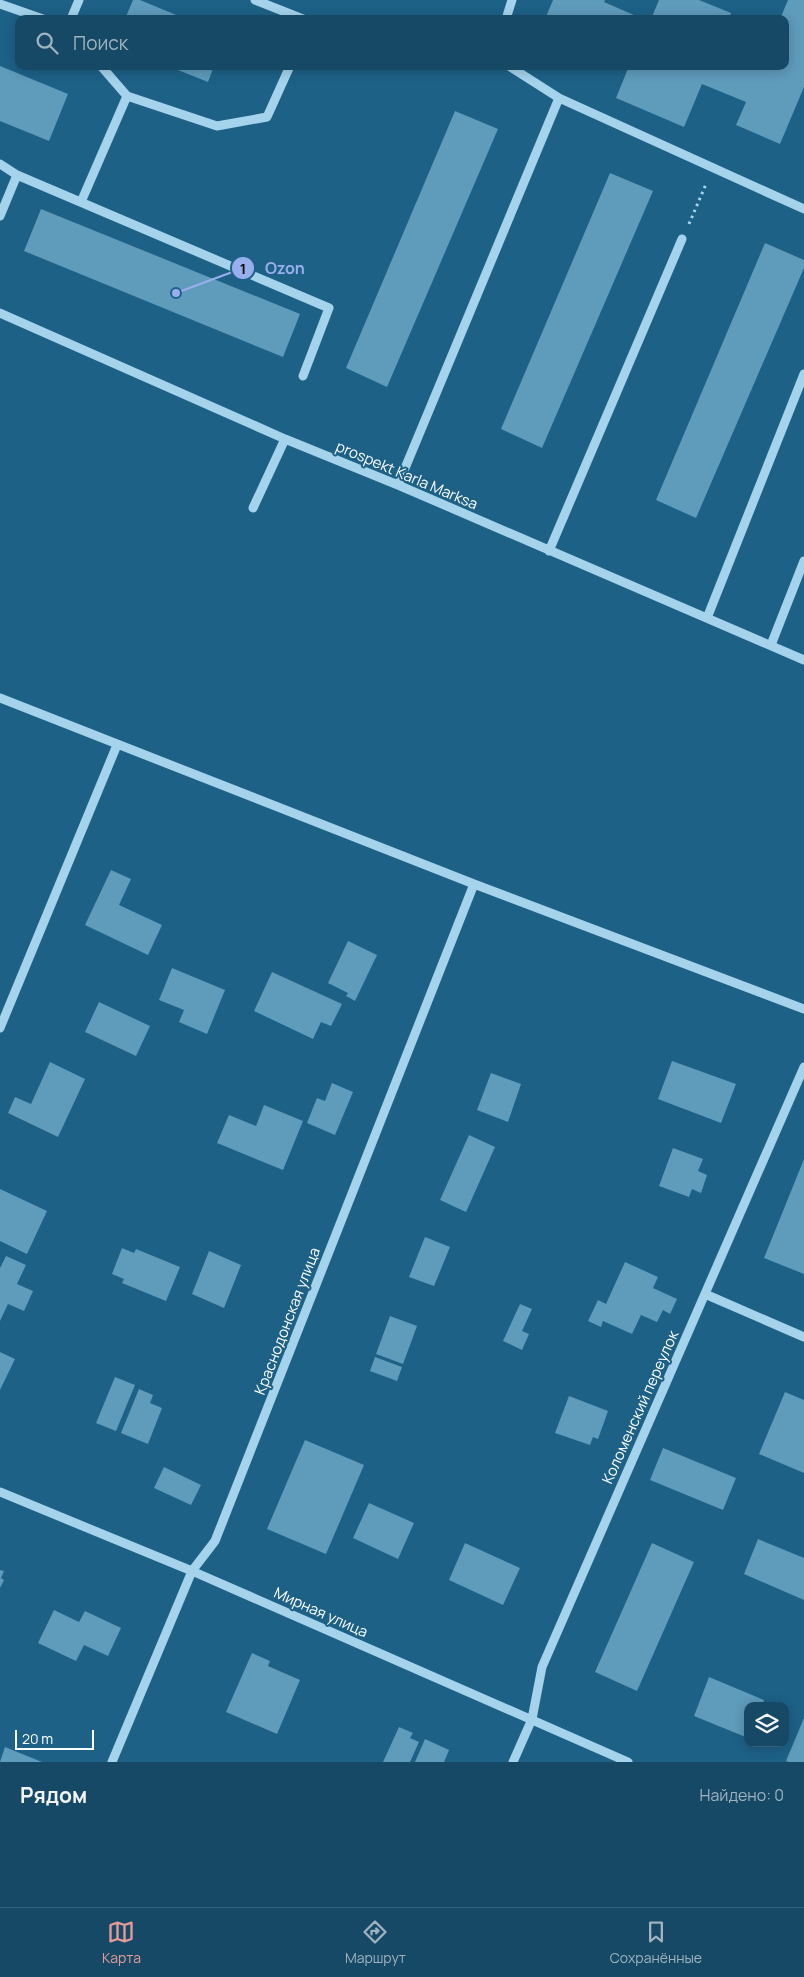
<!DOCTYPE html>
<html lang="ru">
<meta charset="utf-8">
<style>
:root{--surface:#164965;--page:#23536e;--text:#f1f3f6;--muted:#9eb2bf;--line:#356179;--accent:#e69b98}
body{margin:0;font-family:Manrope,sans-serif;background:var(--page);color:var(--text)}
.controls{position:absolute;right:15px;bottom:15px;display:grid;overflow:hidden;border-radius:10px;box-shadow:0 2px 12px #0003}
.controls button{width:45px;height:45px;display:grid;place-items:center;padding:0;border:0;border-bottom:1px solid var(--line);background:var(--surface);color:var(--text);font:25px sans-serif}
.scale{position:absolute;left:15px;bottom:12px;width:79px;box-sizing:border-box;padding-left:5px;border:2px solid #fff;border-top:0;font-size:14px;line-height:18px;white-space:nowrap;color:#fff;-webkit-text-stroke:4px #1d6187;paint-order:stroke}
.list{margin:0;padding:0;list-style:none}
h2{display:flex;justify-content:space-between;align-items:center;height:65px;margin:0;padding:0 20px;font-size:21px}
h2 small{font-size:16px;font-weight:400;color:var(--muted)}
.icon{flex:none;width:28px;height:28px;fill:none;stroke:currentColor;stroke-width:2;stroke-linecap:round;stroke-linejoin:round}
.map{position:relative;flex:none;width:804px;height:1762px;overflow:hidden}
.search{position:absolute;background:var(--surface);box-shadow:0 2px 12px #0003;left:15px;right:15px;top:15px;height:55px;display:flex;align-items:center;gap:12px;box-sizing:border-box;padding:0 18px;border-radius:10px;color:var(--muted);font-size:19px}
.sheet{height:145px;background:var(--surface)}
nav{display:flex;justify-content:space-around;align-items:center;box-sizing:border-box;height:70px;border-top:1px solid var(--line);background:var(--surface);font-size:14px;color:var(--muted)}
nav a{display:grid;justify-items:center;gap:2px}
nav .on{color:var(--accent)}
.map>svg:first-child{display:block}
</style>
<div class="map">
<svg width="804" height="1762" viewBox="0 0 804 1762">
<rect width="100%" height="100%" fill="#1d6187"/>
<path fill="#5f9bbb" d="M133,0H140L186,19H125Z
M553,0H605L604,2L643,19H545Z
M659,0H699L731,13L729,19H651Z
M788,0H804V87L780,144L736,125L746,102L702,84L684,127L616,98L629,66H785V19H780Z
M0,66L68,94L49,141L0,121Z
M168,66H214L208,82Z
M455,111L498,129L387,387L346,368Z
M610,173L653,191L542,448L501,429Z
M41,209L300,314L283,357L24,251Z
M765,243L804,260V268L696,518L656,500Z
M111,870L131,879L119,905L162,925L148,955L85,925Z
M348,941L377,955L355,1001L346,996L348,993L328,983Z
M172,968L225,990L207,1034L179,1022L184,1010L159,1000Z
M272,972L342,1004L331,1026L321,1022L313,1039L254,1011Z
M99,1002L150,1026L136,1056L85,1032Z
M672,1061L736,1084L721,1123L658,1099Z
M50,1062L85,1079L58,1137L8,1113L15,1097L31,1104Z
M491,1073L521,1084L508,1122L477,1110Z
M332,1083L353,1092L335,1135L307,1123L317,1098L325,1101Z
M264,1105L303,1121L283,1170L217,1143L229,1115L256,1126Z
M469,1135L495,1147L466,1212L440,1200Z
M673,1148L703,1159L698,1171L707,1175L701,1193L692,1189L689,1197L659,1186Z
M804,1159V1274L764,1258Z
M0,1189L47,1211L27,1254L0,1241Z
M425,1237L450,1247L434,1286L409,1277Z
M122,1248L134,1253L136,1249L180,1267L166,1301L122,1283L124,1279L112,1274Z
M209,1251L241,1265L224,1308L192,1294Z
M6,1256L26,1265L17,1284L33,1291L24,1311L8,1304L0,1321V1268Z
M625,1262L658,1277L653,1288L677,1299L670,1314L663,1310L657,1322L641,1315L632,1334L603,1321L601,1327L588,1321L598,1300L606,1304Z
M520,1304L532,1309L522,1331L529,1334L522,1350L503,1341Z
M390,1316L417,1326L403,1364L376,1354Z
M0,1352L15,1359L0,1390Z
M375,1357L402,1367L397,1381L370,1371Z
M115,1377L135,1385L116,1431L96,1423Z
M139,1389L153,1395L150,1403L162,1408L148,1444L121,1433Z
M785,1392L804,1400V1473L759,1454Z
M569,1396L608,1411L598,1439L593,1437L590,1445L555,1433Z
M305,1440L364,1465L326,1554L267,1529Z
M663,1448L736,1478L723,1510L650,1480Z
M164,1467L201,1485L191,1505L154,1488Z
M369,1503L414,1523L398,1559L353,1538Z
M758,1539L804,1558V1600L744,1574Z
M465,1543L520,1568L503,1605L449,1580Z
M652,1543L694,1562L637,1691L595,1672Z
M0,1570L4,1571L1,1578L4,1580L0,1588Z
M54,1610L79,1622L85,1611L121,1628L108,1656L84,1645L76,1661L38,1643Z
M252,1653L270,1661L268,1666L300,1680L277,1734L226,1712Z
M709,1677L764,1700L762,1706H748V1738L694,1716Z
M804,1718V1762H789L786,1761Z
M399,1727L413,1733L410,1738L419,1742L410,1762H383Z
M425,1739L449,1750L444,1762H415Z
M5,1747L42,1762H0Z"/>
<g fill="none" stroke-linecap="round" stroke-linejoin="round">
<path stroke="#a5d3eb" stroke-width="3" stroke-dasharray="2.5 4" stroke-linecap="butt" d="M689,224L706,184"/>
<path stroke="#a5d3eb" stroke-width="9" d="M255,0L303,19
M0,4L43,19
M71,19L79,0
M506,19L512,0
M101,66L127,96L217,126L267,117L290,66
M509,66L559,98L804,209
M0,164L17,175
M81,202L127,96
M0,216L17,175L329,308L303,376
M0,313L285,439L398,485L804,660
M398,485L559,98
M253,508L285,439
M549,551L682,239
M707,618L804,374
M771,645L804,561
M0,698L474,884L804,1009
M0,1028L117,745
M705,1294L804,1337
M0,1492L192,1571L628,1762
M112,1762L192,1571L215,1541L474,884
M513,1762L532,1719L542,1667L804,1067"/>
</g>
<g text-anchor="middle" dominant-baseline="central" stroke-width="4" stroke-linejoin="round" paint-order="stroke">
<g font-size="15" fill="#fff" stroke="#1d6187">
<text transform="translate(407 475) rotate(23)">prospekt Karla Marksa</text>
<text transform="translate(287 1321) rotate(-69)">Краснодонская улица</text>
<text transform="translate(640 1407) rotate(-66)">Коломенский переулок</text>
<text transform="translate(321 1612) rotate(24)">Мирная улица</text>
</g>
</g>
<path fill="none" stroke="#99afed" stroke-width="2" d="M176 293L243 268"/>
<g fill="#99afed" stroke="#1d6187" stroke-width="2">
<circle cx="176" cy="293" r="5"/>
<circle cx="243" cy="268" r="12"/>
</g>
<g font-size="15" text-anchor="middle" font-weight="bold" fill="#111">
<text x="243" y="274">1</text>
</g>
<g font-size="16" text-anchor="middle" font-weight="bold" fill="#99afed" stroke="#1d6187" stroke-width="4" stroke-linejoin="round" paint-order="stroke">
<text x="285" y="274">Ozon</text>
</g>
</svg>
<div class="controls">
<button><svg class="icon" aria-label="layers" viewBox="0 0 24 24"><path d="M12 4l9 5-9 5-9-5zM3 14l9 5 9-5"/></svg></button>
</div>
<div class="scale">20 m</div>
<div class="search"><svg class="icon" aria-label="search" viewBox="0 0 24 24"><circle cx="10" cy="10" r="6"/><path d="M15 15l6 6"/></svg>Поиск</div>
</div>
<section class="sheet">
<h2>Рядом<small>Найдено: 0</small></h2>
<ul class="list">
</ul>
</section>
<nav>
<a class="on"><svg class="icon" aria-label="map" viewBox="0 0 24 24"><path d="M3 6l6-2 6 2 6-2v14l-6 2-6-2-6 2zM9 4v14M15 6v14"/></svg>Карта</a>
<a><svg class="icon" aria-label="directions" viewBox="0 0 24 24"><path d="M12 3l9 9-9 9-9-9zM9 14v-3h6M13 9l2 2-2 2"/></svg>Маршрут</a>
<a><svg class="icon" aria-label="saved" viewBox="0 0 24 24"><path d="M7 4h10v16l-5-4-5 4z"/></svg>Сохранённые</a>
</nav>
